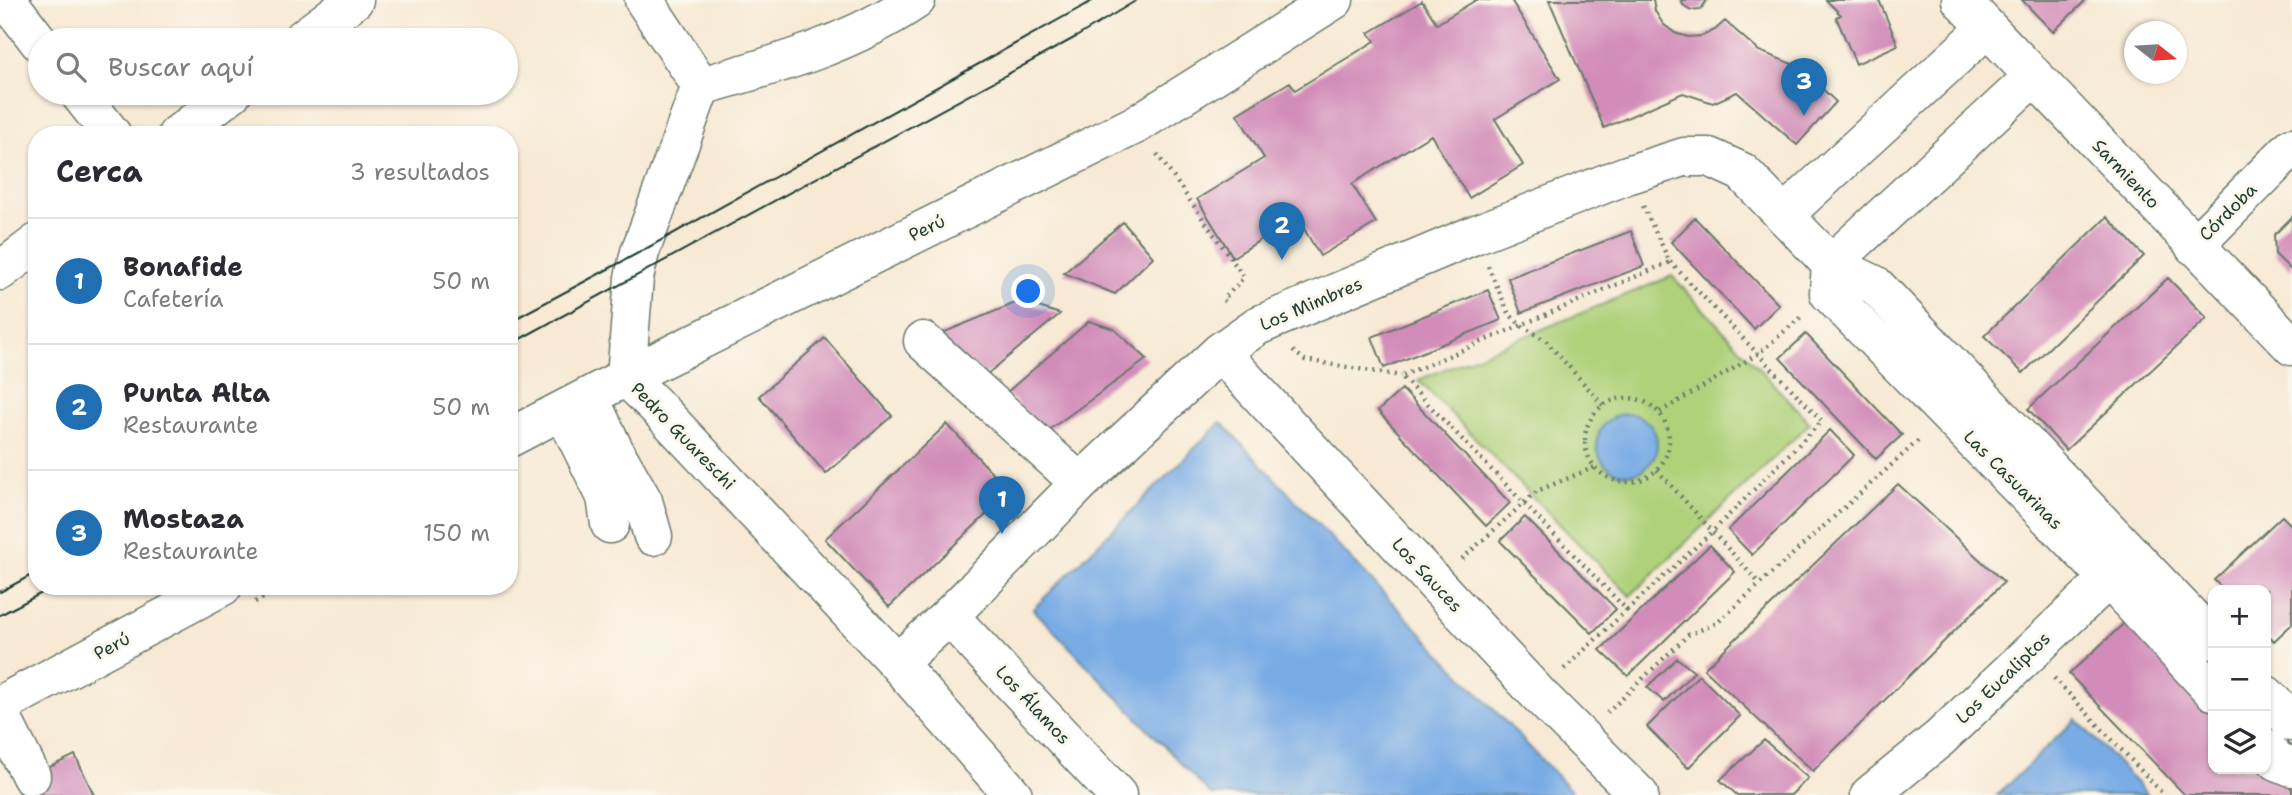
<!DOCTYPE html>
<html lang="es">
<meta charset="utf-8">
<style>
:root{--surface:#fff;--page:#f7f7f7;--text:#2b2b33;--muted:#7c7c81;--line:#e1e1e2;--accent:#1f6fb2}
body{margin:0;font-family:"Shantell Sans",sans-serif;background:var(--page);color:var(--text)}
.controls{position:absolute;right:21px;bottom:21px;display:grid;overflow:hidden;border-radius:14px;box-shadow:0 2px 5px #0004}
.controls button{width:63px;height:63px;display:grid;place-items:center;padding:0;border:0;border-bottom:2px solid var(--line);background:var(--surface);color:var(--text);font:35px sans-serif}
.compass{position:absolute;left:2124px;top:21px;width:63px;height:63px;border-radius:50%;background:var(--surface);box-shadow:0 2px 5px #0004;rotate:107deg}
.you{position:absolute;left:1029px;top:292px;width:24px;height:24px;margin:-18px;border:5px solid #fff;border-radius:50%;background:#1a73e8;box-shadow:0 0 0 10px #1a73e833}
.badge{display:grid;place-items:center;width:46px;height:46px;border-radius:50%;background:var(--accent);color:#fff;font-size:23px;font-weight:700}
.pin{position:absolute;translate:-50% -58px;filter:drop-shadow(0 2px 4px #0008)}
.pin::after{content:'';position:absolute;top:37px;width:24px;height:21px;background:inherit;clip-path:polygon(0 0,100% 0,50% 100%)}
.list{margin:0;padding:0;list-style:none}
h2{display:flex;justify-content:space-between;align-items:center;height:91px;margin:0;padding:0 28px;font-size:30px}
h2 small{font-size:23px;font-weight:400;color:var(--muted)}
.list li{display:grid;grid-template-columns:46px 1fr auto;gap:21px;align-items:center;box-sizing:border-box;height:126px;padding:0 28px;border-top:2px solid var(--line)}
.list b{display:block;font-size:26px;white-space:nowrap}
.list p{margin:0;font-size:23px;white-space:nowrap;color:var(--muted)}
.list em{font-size:23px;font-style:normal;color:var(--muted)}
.icon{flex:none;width:38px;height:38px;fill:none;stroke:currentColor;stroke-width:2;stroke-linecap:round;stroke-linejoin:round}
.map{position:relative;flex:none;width:2292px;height:795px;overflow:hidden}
.search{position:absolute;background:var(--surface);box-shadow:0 2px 5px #0004;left:28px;top:28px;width:490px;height:77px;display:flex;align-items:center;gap:18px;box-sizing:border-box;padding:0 24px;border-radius:38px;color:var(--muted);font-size:26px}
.panel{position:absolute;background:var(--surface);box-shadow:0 2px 5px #0004;left:28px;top:126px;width:490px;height:469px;border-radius:28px}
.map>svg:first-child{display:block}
</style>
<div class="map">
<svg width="2292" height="795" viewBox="0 0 2292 795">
<rect width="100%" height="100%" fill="#fbf7ec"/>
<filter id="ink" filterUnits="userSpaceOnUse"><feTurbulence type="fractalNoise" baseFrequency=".0143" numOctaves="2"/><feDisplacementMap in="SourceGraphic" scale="14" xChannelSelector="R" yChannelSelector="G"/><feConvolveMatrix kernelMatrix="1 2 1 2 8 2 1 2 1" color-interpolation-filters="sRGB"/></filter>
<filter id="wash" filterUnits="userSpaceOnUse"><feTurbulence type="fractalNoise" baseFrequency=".00686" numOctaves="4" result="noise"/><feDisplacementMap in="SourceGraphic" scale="28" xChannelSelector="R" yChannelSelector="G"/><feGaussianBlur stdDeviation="1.57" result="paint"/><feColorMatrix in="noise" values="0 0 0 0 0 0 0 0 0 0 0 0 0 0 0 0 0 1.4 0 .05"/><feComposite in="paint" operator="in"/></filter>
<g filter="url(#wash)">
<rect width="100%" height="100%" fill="#f7e9d4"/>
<path fill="#afd17a" stroke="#678757" stroke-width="2" d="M1672,276L1810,423L1630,596L1418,380Z"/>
<path fill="#79ace5" stroke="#4c748c" stroke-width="2" d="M1597 444a30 30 0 1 1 60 0a30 30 0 1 1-60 0Z
M1221,422L1575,795H1211L1033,609Z
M2076,719L2148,795H1997Z"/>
<g id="blocks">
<path fill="#d28cb9" d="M1476,0H1511L1560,79L1495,119L1523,165L1469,198L1431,135L1352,184L1376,223L1320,256L1297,217L1233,257L1197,199L1264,158L1237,114L1290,82L1295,90L1375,41L1369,33L1422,1L1437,24Z
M1549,0H1653L1655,11L1663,24L1675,33L1688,37L1702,36L1715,30L1725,21L1759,51L1800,67L1836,102L1797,145L1737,92L1713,103L1683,93L1604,128Z
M1681,0H1707L1701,9L1691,10L1683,5Z
M1826,0H1879L1898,45L1856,64L1836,17L1841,15Z
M2022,0H2086L2053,32Z
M2107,217L2144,256L2023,373L1984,336Z
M2292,217V271L2275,254L2274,235Z
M1695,218L1779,305L1754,329L1671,242Z
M1123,222L1153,257L1115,294L1064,273Z
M1631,231L1644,266L1521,313L1508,278Z
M2168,278L2207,318L2066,450L2028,409Z
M1488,290L1501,320L1384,368L1372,337Z
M1020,301L1060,314L980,380L935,336Z
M1089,321L1114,329L1147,359L1046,432L1006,393Z
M1806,334L1902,435L1876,459L1780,358Z
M825,338L892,416L826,474L759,396Z
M1402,389L1510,503L1486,526L1378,411Z
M947,424L1010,492L889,607L825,539Z
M1830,430L1854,455L1752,555L1728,530Z
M1898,484L2004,582L1813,771L1704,669Z
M2282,516L2292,526V624L2274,641L2266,632V590H2224L2214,580Z
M1525,517L1616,609L1592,633L1500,541Z
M1710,545L1735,572L1628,676L1600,650Z
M2132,616L2213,704V769H2266V761L2292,789V795H2185L2069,674Z
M1677,658L1694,672L1664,702L1647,687Z
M1699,675L1740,716L1688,768L1647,727Z
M1764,740L1808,778L1791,795H1737L1720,780Z
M75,755L94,795H21L16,783Z"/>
</g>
</g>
<g filter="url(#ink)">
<use href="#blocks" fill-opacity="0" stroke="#6b796c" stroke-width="2"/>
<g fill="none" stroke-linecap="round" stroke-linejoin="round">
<g stroke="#6b796c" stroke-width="41">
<path id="minor" d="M7,0L40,43
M644,0L701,86
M1961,0L2292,346
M301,40L354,0
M2033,77L1831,264L1875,285L2213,640
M701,86C776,65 851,44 916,0
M79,93L112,135
M177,135L232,93
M1784,215L1987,28
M2194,246L2292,147
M0,271L37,243
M923,341L1080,483
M1220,352L1538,694L1639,795
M626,377L654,404L897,663L1013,795
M626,377L634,278L640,252L701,86
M589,397L614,450L643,501L653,536
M563,410L606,497L610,524
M509,438L626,377L1137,124L1334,0
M949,616L1117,795
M897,663L949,616L1080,483L1220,352L1257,326L1474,235L1627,175L1684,157H1709L1742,172L1831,264L1829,293L2109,579L2213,691
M2266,695L2292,722
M0,705L223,586
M0,714L31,776
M2266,748L2277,761L2292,767
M1870,795L1940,738L2127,561"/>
</g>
<path stroke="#6b796c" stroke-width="4.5" stroke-dasharray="2 5" stroke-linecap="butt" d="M1157,154L1244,277L1223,300L1227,303
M1643,206L1670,262
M1670,262L1822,421L1711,533L1627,610L1401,376Z
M1488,266L1509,314L1522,326L1545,340L1603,405
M1293,351L1305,360L1401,376
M1585 440a42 42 0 1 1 84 0a42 42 0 1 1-84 0Z
M1660,412L1758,354L1801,317
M1657,470L1760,584
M1462,559L1537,491L1595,467
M255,602L288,586
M1564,669L1627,610
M2054,678L2164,795
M1607,713L1688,635L1717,623L1920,439"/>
<use href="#minor" stroke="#fff" stroke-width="38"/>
<path stroke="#1f3d34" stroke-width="2" d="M509,322L640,252L1094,0
M509,345L1076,37L1137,0
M0,592L37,572
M0,615L55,586"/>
</g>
</g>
<g text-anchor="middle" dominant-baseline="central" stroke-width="6" stroke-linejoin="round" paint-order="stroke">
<g font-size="18" fill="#1f3d34" stroke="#fbf7ec">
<text transform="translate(2126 174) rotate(46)">Sarmiento</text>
<text transform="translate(2228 212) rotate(-45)">Córdoba</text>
<text transform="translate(927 228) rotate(-26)">Perú</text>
<text transform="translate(1311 304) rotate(-23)">Los Mimbres</text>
<text transform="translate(683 436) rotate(46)">Pedro Guareschi</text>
<text transform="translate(2013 480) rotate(45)">Las Casuarinas</text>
<text transform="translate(1427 575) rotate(47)">Los Sauces</text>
<text transform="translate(112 646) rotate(-28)">Perú</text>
<text transform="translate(2003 678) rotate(-44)">Los Eucaliptos</text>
<text transform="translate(1033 705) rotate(47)">Los Álamos</text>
</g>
</g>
</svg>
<div class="controls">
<button>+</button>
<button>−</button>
<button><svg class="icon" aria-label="layers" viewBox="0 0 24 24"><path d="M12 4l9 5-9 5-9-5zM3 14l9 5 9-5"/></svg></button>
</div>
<svg class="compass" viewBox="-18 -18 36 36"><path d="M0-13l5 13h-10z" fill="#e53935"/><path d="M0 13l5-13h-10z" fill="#7c7c81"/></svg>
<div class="you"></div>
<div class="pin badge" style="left:1002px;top:534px">1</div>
<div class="pin badge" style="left:1282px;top:260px">2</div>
<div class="pin badge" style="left:1804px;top:116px">3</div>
<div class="search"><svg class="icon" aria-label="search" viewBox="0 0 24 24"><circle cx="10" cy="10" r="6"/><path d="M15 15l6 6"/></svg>Buscar aquí</div>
<section class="panel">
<h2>Cerca<small>3 resultados</small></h2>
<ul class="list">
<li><span class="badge">1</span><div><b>Bonafide</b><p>Cafetería</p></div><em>50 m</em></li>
<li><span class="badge">2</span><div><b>Punta Alta</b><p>Restaurante</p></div><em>50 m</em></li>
<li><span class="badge">3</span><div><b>Mostaza</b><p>Restaurante</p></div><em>150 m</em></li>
</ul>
</section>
</div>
